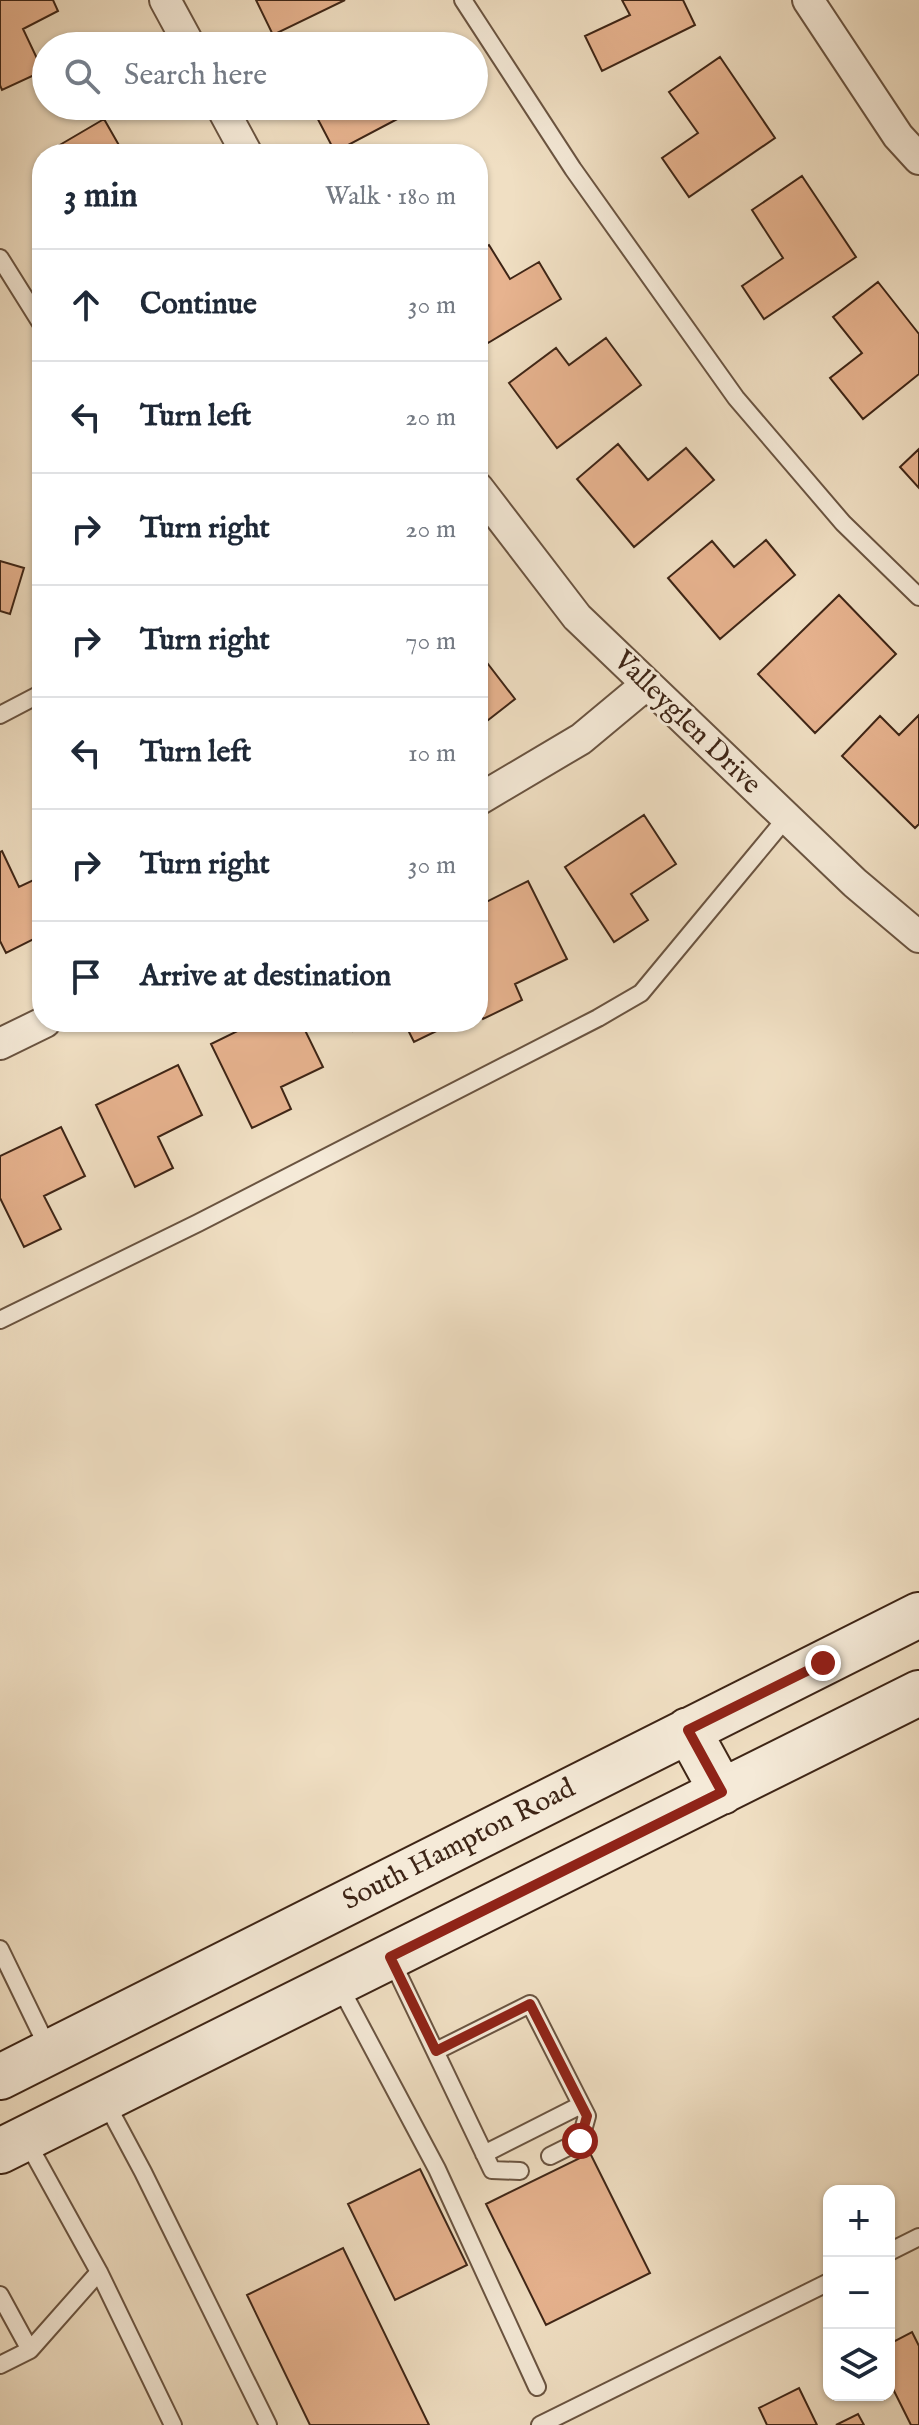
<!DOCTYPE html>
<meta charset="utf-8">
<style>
:root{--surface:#fff;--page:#f6f6f7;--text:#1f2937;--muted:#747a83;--line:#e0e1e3}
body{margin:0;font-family:"IM FELL English",serif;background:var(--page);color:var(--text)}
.controls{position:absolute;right:24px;bottom:24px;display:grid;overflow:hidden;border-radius:16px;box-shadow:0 2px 6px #0004}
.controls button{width:72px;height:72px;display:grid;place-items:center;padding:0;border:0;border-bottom:2px solid var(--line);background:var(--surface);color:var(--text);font:40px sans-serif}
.stop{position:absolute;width:24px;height:24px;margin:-18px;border:6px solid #8f2418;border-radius:50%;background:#fff}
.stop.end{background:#8f2418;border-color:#fff;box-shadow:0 2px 8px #0008}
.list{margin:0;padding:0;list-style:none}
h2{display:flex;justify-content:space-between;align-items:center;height:104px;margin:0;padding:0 32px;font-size:34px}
h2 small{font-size:26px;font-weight:400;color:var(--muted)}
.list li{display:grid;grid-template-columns:52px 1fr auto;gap:24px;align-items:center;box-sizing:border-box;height:112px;padding:0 32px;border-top:2px solid var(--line)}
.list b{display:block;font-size:30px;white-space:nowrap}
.list em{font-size:26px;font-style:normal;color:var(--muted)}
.icon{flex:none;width:44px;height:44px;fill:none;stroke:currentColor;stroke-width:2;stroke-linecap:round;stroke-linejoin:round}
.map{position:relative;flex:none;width:919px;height:2425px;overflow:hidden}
.search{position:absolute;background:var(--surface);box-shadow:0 2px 6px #0004;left:32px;top:32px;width:456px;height:88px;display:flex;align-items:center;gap:20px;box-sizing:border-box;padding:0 28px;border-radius:44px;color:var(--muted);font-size:30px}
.panel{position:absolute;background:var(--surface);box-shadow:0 2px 6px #0004;left:32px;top:144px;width:456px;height:888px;border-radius:32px}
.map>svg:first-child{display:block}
</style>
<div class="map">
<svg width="919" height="2425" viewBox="0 0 919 2425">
<rect width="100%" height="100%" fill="#f0dfc3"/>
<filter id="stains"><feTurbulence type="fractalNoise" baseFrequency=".0025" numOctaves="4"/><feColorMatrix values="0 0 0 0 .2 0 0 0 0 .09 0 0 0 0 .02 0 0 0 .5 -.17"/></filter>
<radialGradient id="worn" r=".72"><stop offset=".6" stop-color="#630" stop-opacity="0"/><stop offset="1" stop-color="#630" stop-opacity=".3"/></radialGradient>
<path fill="#e7b38f" stroke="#3e2516" stroke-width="2" d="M0,0H53L58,11L23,29L43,71L2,90L0,85Z
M256,0H345L273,35Z
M622,0H683L695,25L602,71L585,36L630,15Z
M720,57L775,138L689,197L662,158L698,133L669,92Z
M311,106H422L335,152Z
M104,119L124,154H63L58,146Z
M802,176L856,257L764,319L742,286L783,258L752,210Z
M489,245L510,279L539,262L561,299L488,343L478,327V251Z
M878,282L919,334V374L863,419L830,378L862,353L833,317Z
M606,338L641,385L557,448L509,383L556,348L569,365Z
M618,444L648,480L686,448L714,480L634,547L577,479Z
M919,449V488L900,467Z
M766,540L795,575L720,639L668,578L712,541L734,567Z
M0,561L24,568L10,614L0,611Z
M839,595L896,654L815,733L758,674Z
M478,651L515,699L478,728Z
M919,715V824L915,828L842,756L880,716L899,735Z
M644,815L676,864L631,894L648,920L614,942L565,867Z
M2,851L19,887L42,876V935L6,953L0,941V852Z
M528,881L567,959L515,984L522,1000L483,1019L478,1009V906Z
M256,1022H301L323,1067L281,1087L291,1109L252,1128L211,1044Z
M349,1022H372L353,1031Z
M404,1022H450L451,1024L414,1042Z
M178,1065L202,1115L158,1137L173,1168L135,1187L96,1105Z
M61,1127L85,1176L44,1196L61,1229L24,1247L0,1198V1156Z
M590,2153L650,2273L546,2325L486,2204Z
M420,2169L467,2265L395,2300L348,2204Z
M343,2248L429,2425H310L247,2295Z
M912,2332L919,2346V2425H911L889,2381V2344Z
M799,2388L817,2425H767L759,2408Z
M858,2414L864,2425H836Z"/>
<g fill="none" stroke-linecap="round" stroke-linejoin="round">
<g stroke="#6a5441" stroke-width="20">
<path id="service" d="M463,0L573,169L736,398L843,523L919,597
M0,258L42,325
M0,715L42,693
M0,1320L198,1223L598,1018L641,993L787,817
M0,1949L49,2050
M391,1959L492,2170L520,2171
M339,1985L437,2169L537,2387
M436,2051L530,2004L587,2116L580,2141L550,2156
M105,2101L143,2172L268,2425
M26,2140L99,2272L173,2425
M484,2154L581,2105
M889,2252L919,2237
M0,2295L30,2350
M0,2365L30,2350L99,2272
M540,2425L829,2282"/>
</g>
<g stroke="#6a5441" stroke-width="34">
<path id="minor" d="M165,0L190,46
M808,0L898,136L919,159
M221,106L247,154
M478,488L577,617L855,883L919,937
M478,800L581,739L647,684
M0,1044L45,1022"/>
</g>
<g stroke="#3e2516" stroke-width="48">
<path id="secondary" d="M688,1730L722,1792
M0,2077L919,1615
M0,2151L919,1693"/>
</g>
<use href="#service" stroke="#f5ead8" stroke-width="16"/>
<use href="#minor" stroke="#f5ead8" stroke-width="30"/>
<use href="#secondary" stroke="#f5ead8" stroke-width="44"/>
</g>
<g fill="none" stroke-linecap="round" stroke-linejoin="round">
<path stroke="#8f2418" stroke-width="10" d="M580,2141L587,2116L530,2004L436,2051L390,1957L722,1792L688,1730L823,1663"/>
</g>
<g text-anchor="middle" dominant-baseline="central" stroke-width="6" stroke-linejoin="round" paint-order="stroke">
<g font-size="28" fill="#3e2516" stroke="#f5ead8">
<text transform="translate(687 723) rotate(44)">Valleyglen Drive</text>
<text transform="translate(459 1845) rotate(-27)">South Hampton Road</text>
</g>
</g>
<rect width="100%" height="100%" filter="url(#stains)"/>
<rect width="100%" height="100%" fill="url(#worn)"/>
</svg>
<div class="controls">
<button>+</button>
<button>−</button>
<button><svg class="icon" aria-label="layers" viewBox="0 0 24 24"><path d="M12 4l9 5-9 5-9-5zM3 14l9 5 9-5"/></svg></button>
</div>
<div class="stop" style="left:580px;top:2141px"></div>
<div class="stop end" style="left:823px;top:1663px"></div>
<div class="search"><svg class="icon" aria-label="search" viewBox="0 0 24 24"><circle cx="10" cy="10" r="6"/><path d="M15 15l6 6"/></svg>Search here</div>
<section class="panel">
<h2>3 min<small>Walk · 180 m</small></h2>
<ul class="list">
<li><svg class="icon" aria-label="ahead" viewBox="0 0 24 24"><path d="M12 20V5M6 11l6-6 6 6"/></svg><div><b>Continue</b></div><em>30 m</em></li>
<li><svg class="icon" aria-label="left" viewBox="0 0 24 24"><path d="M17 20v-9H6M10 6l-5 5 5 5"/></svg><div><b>Turn left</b></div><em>20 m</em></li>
<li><svg class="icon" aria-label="right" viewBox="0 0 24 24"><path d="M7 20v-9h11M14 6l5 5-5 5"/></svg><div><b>Turn right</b></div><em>20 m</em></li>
<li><svg class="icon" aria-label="right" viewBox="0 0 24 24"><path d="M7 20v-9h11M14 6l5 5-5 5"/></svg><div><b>Turn right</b></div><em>70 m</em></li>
<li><svg class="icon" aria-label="left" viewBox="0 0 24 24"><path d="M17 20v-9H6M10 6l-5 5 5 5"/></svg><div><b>Turn left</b></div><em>10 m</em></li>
<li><svg class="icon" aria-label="right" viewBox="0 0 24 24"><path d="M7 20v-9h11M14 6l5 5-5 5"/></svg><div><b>Turn right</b></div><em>30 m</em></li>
<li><svg class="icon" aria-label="arrive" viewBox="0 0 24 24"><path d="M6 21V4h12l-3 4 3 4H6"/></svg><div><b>Arrive at destination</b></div></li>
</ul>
</section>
</div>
